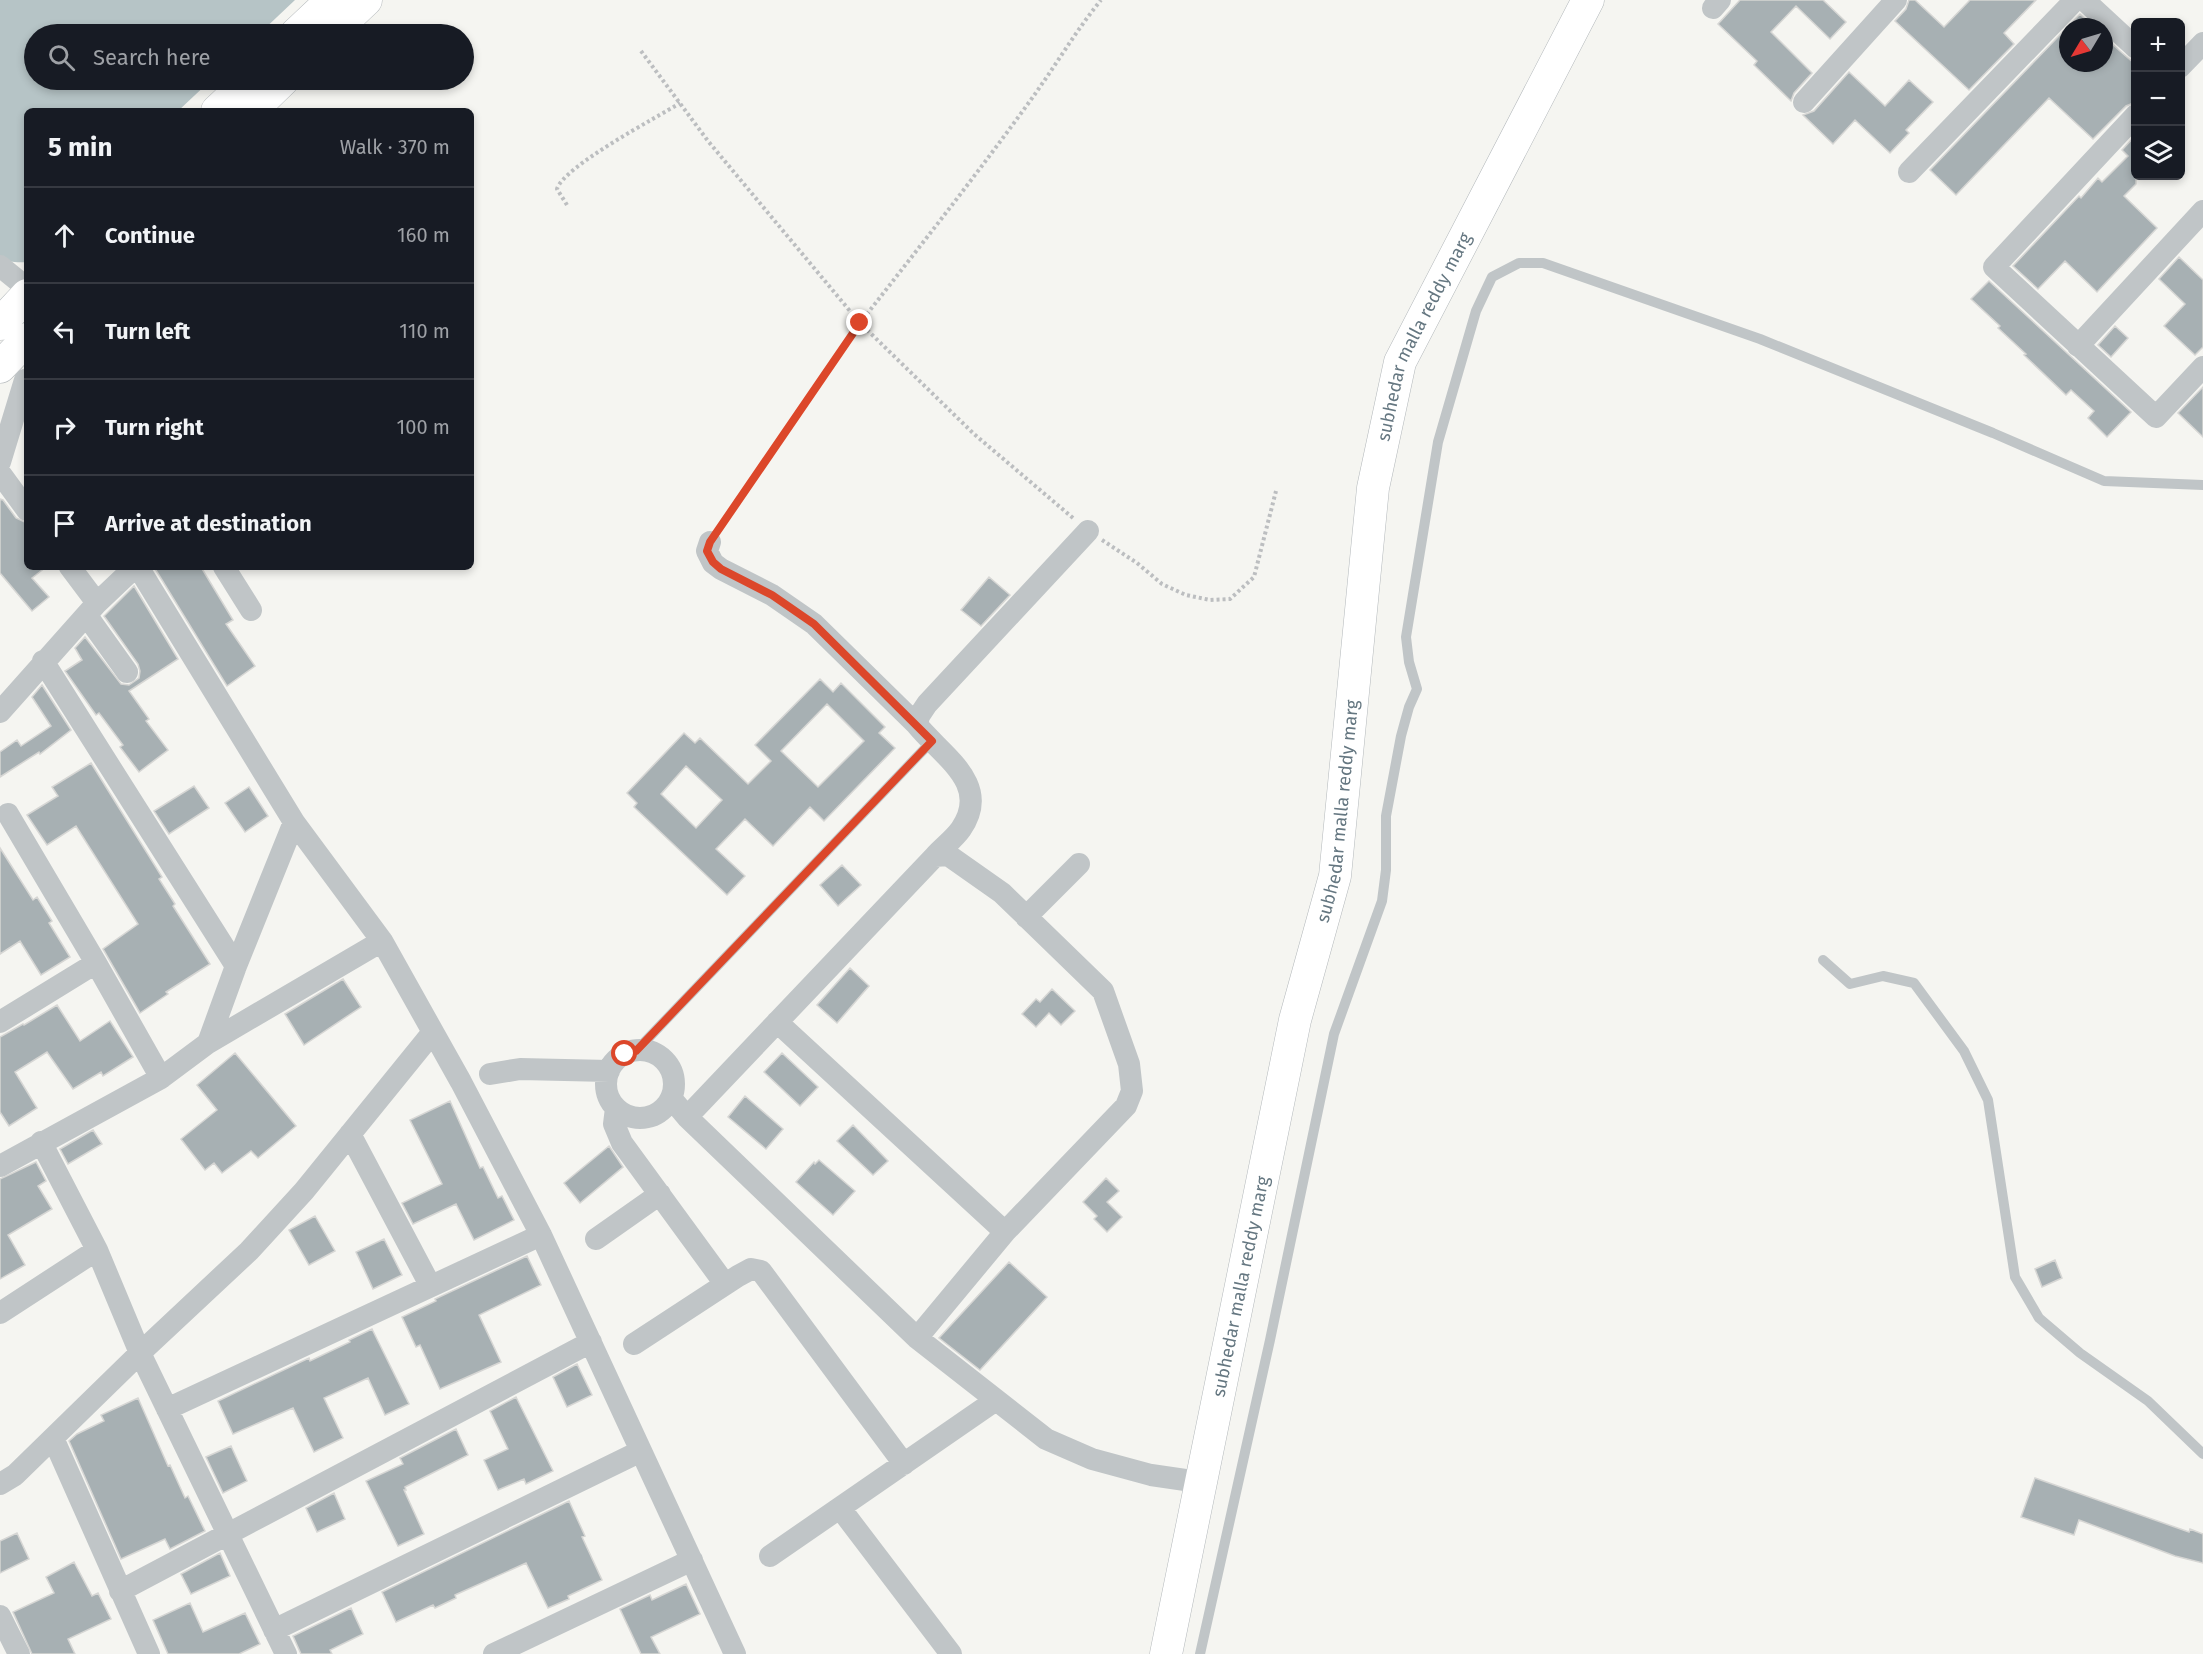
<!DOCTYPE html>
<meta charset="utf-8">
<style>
:root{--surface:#171b24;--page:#20242c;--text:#f1f3f6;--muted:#9ea1a6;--line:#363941}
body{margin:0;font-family:"Fira Sans",sans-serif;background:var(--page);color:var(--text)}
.controls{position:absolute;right:18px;top:18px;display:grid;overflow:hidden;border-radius:9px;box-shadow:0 3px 9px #0003}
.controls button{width:54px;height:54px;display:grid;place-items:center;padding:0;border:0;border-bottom:2px solid var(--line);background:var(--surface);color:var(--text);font:30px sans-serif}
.compass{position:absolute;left:2059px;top:18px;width:54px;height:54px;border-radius:50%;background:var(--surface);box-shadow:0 3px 9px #0003;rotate:232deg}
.stop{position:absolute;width:18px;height:18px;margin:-14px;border:4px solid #dc472a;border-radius:50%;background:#fff}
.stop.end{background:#dc472a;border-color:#fff;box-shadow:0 2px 6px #0008}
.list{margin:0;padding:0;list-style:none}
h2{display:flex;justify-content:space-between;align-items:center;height:78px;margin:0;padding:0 24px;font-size:26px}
h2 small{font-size:20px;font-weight:400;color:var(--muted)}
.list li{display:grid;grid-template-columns:39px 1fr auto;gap:18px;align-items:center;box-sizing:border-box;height:96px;padding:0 24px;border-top:2px solid var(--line)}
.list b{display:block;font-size:22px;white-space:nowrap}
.list em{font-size:20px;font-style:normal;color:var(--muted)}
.icon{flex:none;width:33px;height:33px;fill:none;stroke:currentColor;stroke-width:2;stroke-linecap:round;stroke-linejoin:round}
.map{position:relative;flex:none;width:2203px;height:1654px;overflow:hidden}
.search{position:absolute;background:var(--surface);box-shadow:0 3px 9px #0003;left:24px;top:24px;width:450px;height:66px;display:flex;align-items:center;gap:15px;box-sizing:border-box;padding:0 21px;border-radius:33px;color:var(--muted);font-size:22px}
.panel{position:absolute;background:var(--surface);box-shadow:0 3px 9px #0003;left:24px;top:108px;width:450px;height:462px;border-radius:9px}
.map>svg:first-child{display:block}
</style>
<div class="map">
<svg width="2203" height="1654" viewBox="0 0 2203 1654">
<rect width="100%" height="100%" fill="#f5f5f1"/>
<path fill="#b6c4c6" d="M0,0H295L259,34H34V80H211L178,111H27V262C16,263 9,262 0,257Z"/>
<path fill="#a7b0b3" stroke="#d6d6d4" stroke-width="1.5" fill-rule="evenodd" d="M1740,0H1823L1846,22L1830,39L1796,6L1771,32L1812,73L1794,93L1791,101L1754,65L1757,61L1718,24Z
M1909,0H1915L1944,27L1970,0H2036L2004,33L2014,44L1969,90L1895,21L1906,9Z
M2080,14L2093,27H2068V63H2104V37L2136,65V102L2126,106L2093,139L2049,98L1956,195L1930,170Z
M1849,72L1885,106L1909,80L1933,102L1906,130L1909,133L1890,153L1855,120L1833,144L1803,115L1814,111Z
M2136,135V184L2124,196L2157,228L2097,292L2065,261L2038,289L2013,266L2079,196L2081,198L2098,178L2102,182L2128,156L2122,150Z
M2179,257L2203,280V347L2195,355L2164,326L2185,304L2159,279Z
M1989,281L2131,412L2107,437L2088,418L2094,411L2071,390L2066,395L2024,355L2026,354L1998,328L2000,326L1971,299Z
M2115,326L2128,338L2111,357L2098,345Z
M2203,387V437L2178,413Z
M0,499L3,500L16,518L27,523V567H46L32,578L49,597L32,611L0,573Z
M154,567H201L233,620L226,624L255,666L227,686Z
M989,577L1010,595L981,626L961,610Z
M134,586L178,659L129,691L149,719L146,721L168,750L139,772L120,747L123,745L99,713L96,715L65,671L82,660L75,648L85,637L121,684L129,685L139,678L140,671L138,664L104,616Z
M820,679L833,692L841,683L885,727L879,733L895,748L824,821L810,807L773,846L745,819L716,849L745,876L727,895L634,807L637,803L627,793L684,733L695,743L700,738L748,784L771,761L755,745ZM827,704L864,741L818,787L781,751ZM686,766L722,800L696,828L661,794Z
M42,685L71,730L40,754L39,752L0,777V752L17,740L21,746L51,726L32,697Z
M91,763L162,877L159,879L175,904L173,906L210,964L166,992L168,994L140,1013L103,949L138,924L76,826L47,845L27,815L58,796L52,787Z
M194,786L209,808L169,834L154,811Z
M249,787L268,816L245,832L225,803Z
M0,848L33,900L37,897L52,921L49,923L70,957L41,975L20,941L0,954Z
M842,865L861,885L838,906L820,885Z
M850,968L869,986L837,1023L817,1005Z
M343,979L361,1007L304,1045L285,1014Z
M1052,989L1075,1011L1061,1025L1049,1013L1036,1027L1022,1014L1036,999L1040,1002Z
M57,1005L80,1041L110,1021L133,1057L103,1076L101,1072L73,1089L47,1052L15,1072L37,1108L9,1126L0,1112V1037L23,1024L24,1025Z
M235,1053L296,1126L258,1158L251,1151L222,1173L214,1163L205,1170L181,1139L217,1110L197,1085Z
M782,1053L818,1087L800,1106L764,1072Z
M745,1096L783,1129L766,1149L728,1117Z
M450,1101L480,1168L483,1167L498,1198L502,1196L514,1220L474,1240L456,1204L413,1224L402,1203L442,1184L410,1120Z
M853,1125L888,1161L873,1175L837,1141Z
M93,1130L102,1144L68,1164L60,1149Z
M609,1146L623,1167L580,1203L564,1183Z
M819,1160L855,1191L833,1215L796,1182L814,1162L815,1164Z
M36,1162L46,1181L38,1186L52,1209L8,1235L25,1265L0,1279V1179Z
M1106,1178L1119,1191L1107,1202L1122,1217L1107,1232L1094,1219L1097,1216L1083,1202Z
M315,1216L335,1251L309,1265L289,1230Z
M384,1239L402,1275L373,1289L356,1252Z
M527,1256L541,1285L479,1315L501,1362L440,1389L420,1345L416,1347L402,1317L436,1301L435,1299Z
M2055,1260L2062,1278L2042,1287L2035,1269Z
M1009,1262L1047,1297L980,1370L939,1338Z
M372,1329L409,1404L385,1415L368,1378L324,1398L343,1438L314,1452L293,1408L233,1434L218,1401L309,1358L310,1361L350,1342L349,1340Z
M577,1364L592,1395L567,1407L553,1377Z
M516,1397L553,1471L526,1484L524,1479L498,1490L484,1460L508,1449L490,1411Z
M138,1398L168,1466L170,1465L185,1498L188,1496L205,1531L170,1549L165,1539L121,1559L69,1441L77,1434L104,1421L101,1415Z
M456,1429L468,1455L405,1487L406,1490H404L424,1534L398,1546L366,1481L403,1464L400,1458Z
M231,1446L247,1481L223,1493L206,1457Z
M2035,1478L2189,1532L2190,1529L2203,1534V1563L2175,1556L2079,1520L2074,1535L2021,1517Z
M334,1493L345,1519L317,1532L306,1508Z
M569,1501L585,1536L582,1537L602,1580L568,1596L569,1599L548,1608L526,1563L455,1595L456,1598L435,1608L433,1605L396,1622L382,1592Z
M17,1533L29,1559L0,1573V1541Z
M220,1553L230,1576L191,1594L181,1574Z
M74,1562L92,1596L98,1593L111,1619L68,1639L75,1654H32L13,1612L54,1593L46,1577Z
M686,1584L700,1614L651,1637L660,1654H641L620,1609L650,1595L652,1600Z
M190,1603L203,1632L245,1613L260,1644L239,1654H168L153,1620Z
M351,1608L363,1634L330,1650L332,1654H301L293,1636Z"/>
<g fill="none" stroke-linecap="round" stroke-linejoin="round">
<g stroke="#b3b8bb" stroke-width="33">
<g id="secondary">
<path d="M296,34L332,0"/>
<path d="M330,34L366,0"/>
<path d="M217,111L250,80"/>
<path d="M251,111L283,80"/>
<path d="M0,324L27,295"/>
<path d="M0,367L27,339"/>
<path id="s1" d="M1166,1654L1295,1020L1335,876L1373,488L1400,362L1588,0"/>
</g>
</g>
<path stroke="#bcbec0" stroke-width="4" stroke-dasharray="3 3" stroke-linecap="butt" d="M641,51L708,141L860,323L721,527
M567,205L557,189C564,166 656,118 680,103
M1073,518L974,434L860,323C917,250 975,177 1030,101C1054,68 1075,32 1101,0
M1102,540L1137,563L1162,584L1186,595L1210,600L1230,599L1254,577L1276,491"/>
<path stroke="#c0c5c7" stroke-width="10" d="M1823,960L1850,984L1883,976L1914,983L1964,1051L1988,1100L2015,1277L2039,1318L2080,1353L2148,1401L2203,1454
M636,1051L932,741
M1200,1654L1270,1340L1334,1034L1382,901L1386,870V816L1401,736L1409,707L1417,689L1409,662L1406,637L1438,442L1476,311L1492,277L1519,263H1543L1760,339L1993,433L2104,481L2203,485"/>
<path stroke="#c0c5c7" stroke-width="22" d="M2084,0L2136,48
M1713,8L1720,0
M2180,67L2203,43
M1804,102L1896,0
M2136,115L1994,267L2156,417L2203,367
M1909,172L2075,0
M0,266L27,288
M2078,346L2203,211
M0,462L25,380
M0,473L27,510
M710,542L707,551L713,563L721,569L772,595L814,624L917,725
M70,567L97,603
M138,567L294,822L382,941L461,1082L541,1235L735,1654
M224,567L251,610
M87,616L127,672
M43,661L236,966
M0,712L97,603L135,567
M8,814L96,963L161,1078
M935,856C943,847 954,839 961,829C992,784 942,756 917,725L919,716L927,704L1088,531
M1026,917L1079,864
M0,1022L96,963
M777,1022L1005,1232
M208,1043L382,941
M606 1084a34 34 0 1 1 68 0a34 34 0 1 1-68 0Z
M490,1074L520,1069L609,1071
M671,1098L687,1117L917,1338L1046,1439L1092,1459L1151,1475L1199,1482
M616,1108L614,1124L622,1143L725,1284
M687,1117L935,856L948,855L1002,893L1103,991L1129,1064L1132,1091L1126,1106L1005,1232L917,1338
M350,1134L430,1285
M41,1142L97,1250L140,1353L286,1654
M0,1166L161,1078L208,1043L236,966L294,822
M596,1239L660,1194
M0,1313L97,1250
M634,1344L738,1276L751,1269L761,1271L904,1464
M167,1409C292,1352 416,1292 541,1235
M53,1438L149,1654
M0,1484L15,1475L140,1353L249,1251L304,1191L433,1032
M840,1508L951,1654
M770,1556L996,1400
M120,1591L591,1342
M0,1616L19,1654
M274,1630L641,1451
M494,1654L692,1560"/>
<use href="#secondary" stroke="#fff" stroke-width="32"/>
</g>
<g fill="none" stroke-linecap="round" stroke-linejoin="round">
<path stroke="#dc472a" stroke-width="8" d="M625,1054L636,1051L932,741L814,624L772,595L721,569L713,562L707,551L710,542L860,323"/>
</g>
<g text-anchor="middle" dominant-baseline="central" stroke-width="6" stroke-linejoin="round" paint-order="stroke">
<g font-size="18" fill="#657781" stroke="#fff">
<text stroke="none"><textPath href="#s1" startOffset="1347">subhedar malla reddy marg</textPath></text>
<text stroke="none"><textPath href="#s1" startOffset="861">subhedar malla reddy marg</textPath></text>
<text stroke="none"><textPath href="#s1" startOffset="375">subhedar malla reddy marg</textPath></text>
</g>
</g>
</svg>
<div class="controls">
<button>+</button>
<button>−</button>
<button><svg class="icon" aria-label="layers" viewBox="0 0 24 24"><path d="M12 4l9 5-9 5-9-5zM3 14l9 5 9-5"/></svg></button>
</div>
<svg class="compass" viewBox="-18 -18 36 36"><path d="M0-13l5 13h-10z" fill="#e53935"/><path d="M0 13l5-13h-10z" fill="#9ea1a6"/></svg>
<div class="stop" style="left:625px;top:1054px"></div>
<div class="stop end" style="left:860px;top:323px"></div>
<div class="search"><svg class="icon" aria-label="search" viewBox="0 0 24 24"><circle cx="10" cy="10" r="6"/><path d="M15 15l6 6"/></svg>Search here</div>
<section class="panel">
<h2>5 min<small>Walk · 370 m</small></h2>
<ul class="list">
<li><svg class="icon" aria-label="ahead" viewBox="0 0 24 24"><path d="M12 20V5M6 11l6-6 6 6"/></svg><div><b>Continue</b></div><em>160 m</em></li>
<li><svg class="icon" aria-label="left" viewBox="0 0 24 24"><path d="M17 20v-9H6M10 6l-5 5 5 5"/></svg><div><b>Turn left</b></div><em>110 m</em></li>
<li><svg class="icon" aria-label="right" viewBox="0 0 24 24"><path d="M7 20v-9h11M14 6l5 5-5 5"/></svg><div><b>Turn right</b></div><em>100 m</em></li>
<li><svg class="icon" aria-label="arrive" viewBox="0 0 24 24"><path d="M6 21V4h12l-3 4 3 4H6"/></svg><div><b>Arrive at destination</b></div></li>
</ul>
</section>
</div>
